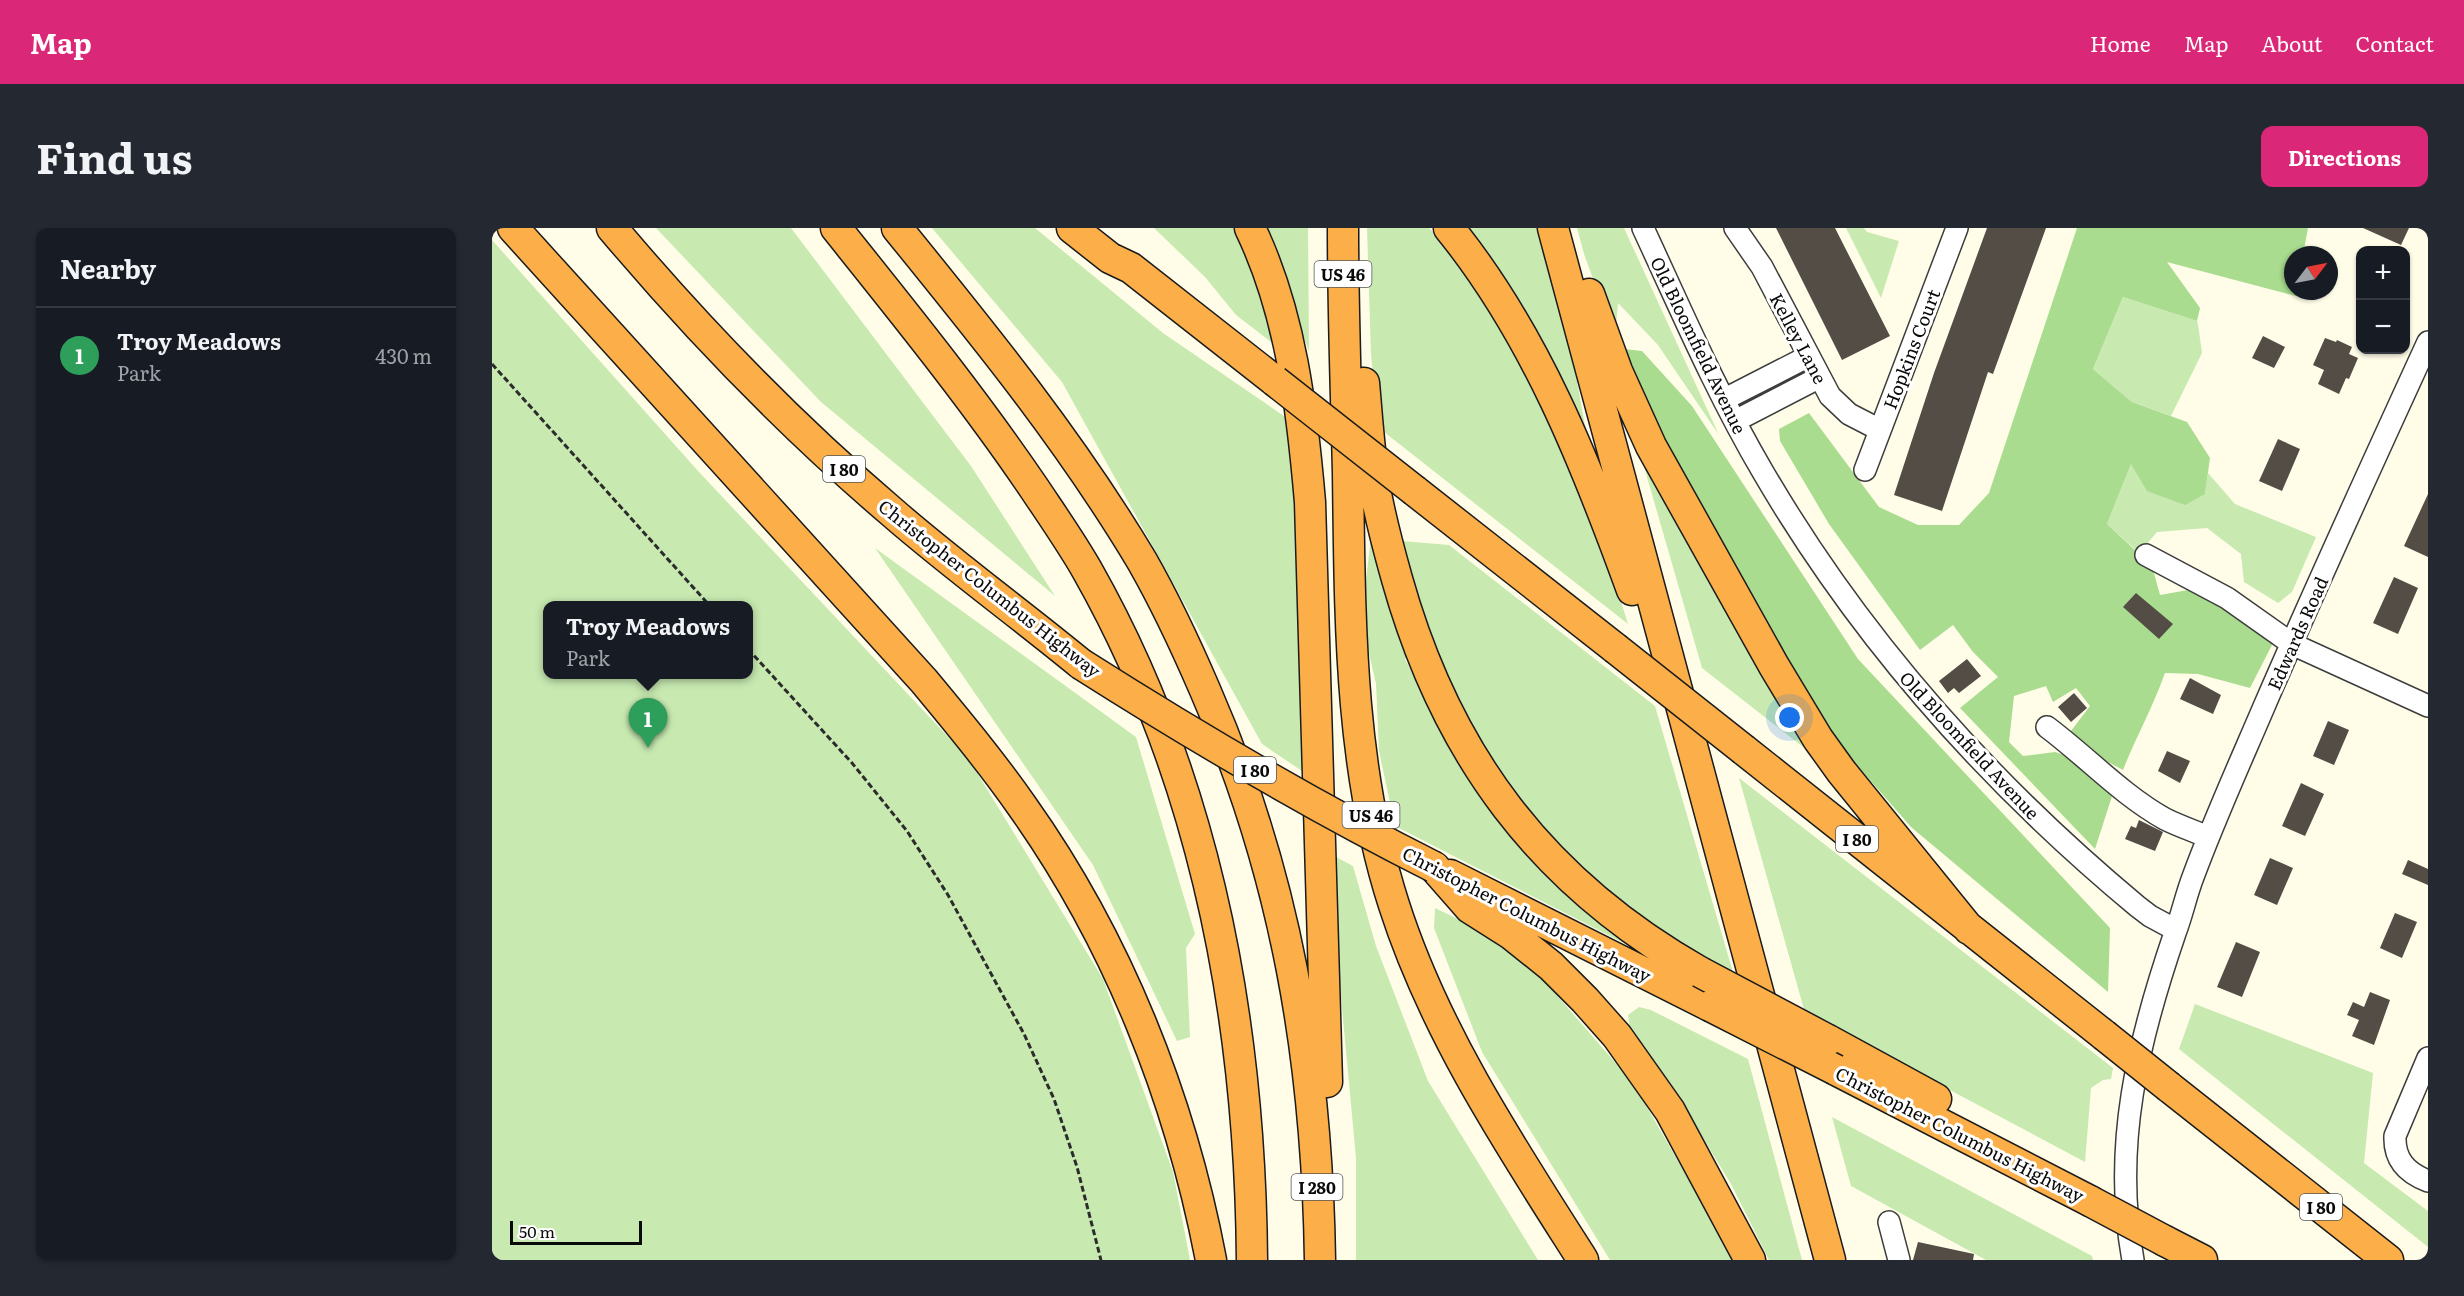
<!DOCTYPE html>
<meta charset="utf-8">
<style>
:root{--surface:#171b24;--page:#242831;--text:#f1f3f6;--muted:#9ea1a6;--line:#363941;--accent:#db2777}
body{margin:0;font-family:Literata,serif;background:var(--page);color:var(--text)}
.controls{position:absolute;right:18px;top:18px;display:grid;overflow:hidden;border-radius:12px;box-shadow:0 2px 4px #0004}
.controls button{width:54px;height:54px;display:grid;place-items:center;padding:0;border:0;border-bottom:2px solid var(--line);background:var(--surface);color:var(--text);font:30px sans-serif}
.compass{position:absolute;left:1792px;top:18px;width:54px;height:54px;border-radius:50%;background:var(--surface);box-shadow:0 2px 4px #0004;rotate:58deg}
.scale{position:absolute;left:18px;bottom:15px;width:132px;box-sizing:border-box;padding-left:6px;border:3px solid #0a0a0a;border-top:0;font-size:16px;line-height:21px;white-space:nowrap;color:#0a0a0a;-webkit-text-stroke:4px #fff;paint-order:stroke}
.you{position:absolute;left:1298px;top:490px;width:21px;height:21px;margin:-15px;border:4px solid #fff;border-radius:50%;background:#1a73e8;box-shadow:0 0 0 9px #1a73e833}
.badge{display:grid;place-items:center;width:39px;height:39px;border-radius:50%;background:var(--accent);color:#fff;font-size:20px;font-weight:700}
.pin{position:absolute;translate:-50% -50px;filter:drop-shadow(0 2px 3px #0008)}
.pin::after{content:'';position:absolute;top:32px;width:21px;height:18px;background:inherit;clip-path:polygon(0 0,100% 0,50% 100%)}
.popup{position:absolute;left:51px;top:373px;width:210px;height:78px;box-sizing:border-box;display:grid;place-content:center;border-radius:12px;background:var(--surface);filter:drop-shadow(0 2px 4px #0005);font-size:20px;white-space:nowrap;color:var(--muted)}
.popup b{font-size:22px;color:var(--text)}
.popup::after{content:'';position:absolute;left:50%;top:100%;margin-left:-12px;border:12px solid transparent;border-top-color:var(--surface)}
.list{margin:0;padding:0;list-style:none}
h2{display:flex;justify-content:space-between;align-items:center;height:78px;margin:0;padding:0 24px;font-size:26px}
h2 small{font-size:20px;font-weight:400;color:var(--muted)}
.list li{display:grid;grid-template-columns:39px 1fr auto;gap:18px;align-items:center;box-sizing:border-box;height:96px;padding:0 24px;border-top:2px solid var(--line)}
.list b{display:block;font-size:22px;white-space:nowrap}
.list p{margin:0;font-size:20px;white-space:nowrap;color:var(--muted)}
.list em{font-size:20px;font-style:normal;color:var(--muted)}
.map{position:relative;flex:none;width:1936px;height:1032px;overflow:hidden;border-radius:12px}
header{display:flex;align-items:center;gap:36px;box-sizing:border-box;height:84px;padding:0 30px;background:var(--accent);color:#fff}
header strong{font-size:28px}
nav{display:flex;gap:33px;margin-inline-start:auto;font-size:21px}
.intro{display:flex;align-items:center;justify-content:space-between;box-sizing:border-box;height:144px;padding:0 36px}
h1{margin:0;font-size:42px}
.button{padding:15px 27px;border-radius:12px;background:var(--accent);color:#fff;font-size:21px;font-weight:700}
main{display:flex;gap:36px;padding:0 36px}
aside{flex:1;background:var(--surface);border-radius:12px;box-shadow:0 2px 4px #0004}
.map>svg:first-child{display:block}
</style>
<header>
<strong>Map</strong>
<nav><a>Home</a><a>Map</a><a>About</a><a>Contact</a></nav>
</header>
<div class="intro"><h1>Find us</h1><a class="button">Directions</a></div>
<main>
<aside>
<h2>Nearby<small></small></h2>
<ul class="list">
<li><span class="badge" style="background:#2e9e5b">1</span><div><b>Troy Meadows</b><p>Park</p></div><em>430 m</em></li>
</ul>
</aside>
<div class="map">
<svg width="1936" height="1032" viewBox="0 0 1936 1032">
<rect width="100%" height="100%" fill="#fffde8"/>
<path fill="#c8eab1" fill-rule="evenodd" d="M164,0H299L479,238L563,368L329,174Z
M440,0H543L671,105L805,197L813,545L770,516L570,154Z
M662,0H748L788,121L744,87L713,49Z
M770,0H816L817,123Z
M875,0H937L952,14L1020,110L1107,304L1136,396L887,200L879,127Z
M971,0H1046L1082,137L1095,209Z
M1085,0H1132L1227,207L1166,117L1126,75L1123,111L1092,26Z
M1354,0H1372L1375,4L1407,13L1389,70Z
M0,12L207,244L476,530L611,751L681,944L698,1032H0ZM56,378H256V446H56Z
M1631,69L1705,93L1706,96L1710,125L1679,188L1640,174L1601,141Z
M1151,235L1320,526L1210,440Z
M1639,236L1713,266L1716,245L1743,276L1824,309L1800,364L1786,375L1752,354L1749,326L1715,300L1665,304L1647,325L1615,296Z
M879,309L918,426L913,431L959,521L985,563L1013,602L1018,599L1159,729L903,598L887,523L884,456L875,417L871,378Z
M910,313L957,317L1163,478L1243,751L1163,702L1085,638L1015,556L969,482L935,403Z
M383,320L644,509L703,706L694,720L698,809L685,813L601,637Z
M1247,550L1621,840L1619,851L1611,852L1599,860L1593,934L1313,785Z
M844,629L861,638L884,718L936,853L1046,1032H864V930L846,737Z
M943,680L983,699L1049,749L1141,855L1239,1025L1241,1032H1118L990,824L942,700Z
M1703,776L1881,845L1872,935L1936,983V1019L1687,821Z
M1147,779L1159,782L1256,831L1310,1032H1277L1239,956L1189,874L1138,801L1136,787Z
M1340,889L1600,1028L1601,1032H1494L1359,958Z"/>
<path fill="#a9dc8f" d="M1585,0H1816L1811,27H1801V63H1814L1815,71L1675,34L1708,80L1705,93L1631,69L1601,141L1640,174L1695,194L1718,230L1713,266L1693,277L1655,263L1639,236L1615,296L1660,338L1668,367L1719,358L1783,411L1758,460L1706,446L1673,445C1661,479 1644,509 1631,542L1601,526L1579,503L1598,478L1584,460L1561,474L1554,458L1522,468L1517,514L1531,528L1563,524L1588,532L1621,565L1603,621L1468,480L1506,449L1481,424L1461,397L1428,422L1337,296L1288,213L1287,201L1317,185L1387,279L1426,297H1467L1497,265Z
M1132,121L1150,123L1200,178L1366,431L1618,700L1616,764L1419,599L1350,520L1288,419L1173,217Z"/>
<path fill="#534d46" d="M1284,0H1343L1398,108L1350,132Z
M1495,0H1554L1501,146L1496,144L1450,283L1402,267L1442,145Z
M1871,0H1917L1909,17Z
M1771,108L1793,119L1782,140L1760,130Z
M1833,110L1844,114L1845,112L1860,119L1857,126L1866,130L1857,151L1854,150L1847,166L1826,156L1832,142L1821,137Z
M1786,211L1808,221L1790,263L1767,253Z
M1936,266V329L1912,318Z
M1902,349L1926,360L1906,406L1881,395Z
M1644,365L1681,396L1667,411L1631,379Z
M1475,431L1489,448L1467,465L1462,460L1456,465L1447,453Z
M1698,450L1729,467L1721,486L1688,471Z
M1582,465L1595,480L1579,494L1566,479Z
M1836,493L1857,502L1842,537L1821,528Z
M1675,523L1698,533L1688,555L1666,543Z
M1809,555L1832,566L1813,608L1790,598Z
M1647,592L1671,604L1663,623L1633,611L1639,598L1644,600Z
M1778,630L1801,640L1785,677L1762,667Z
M1916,632L1936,641V657L1910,646Z
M1903,685L1925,694L1910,730L1888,720Z
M1744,714L1768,724L1750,769L1725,759Z
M1878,764L1898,772L1882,817L1860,808L1867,792L1855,787L1861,774L1872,779Z
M1426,1014L1482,1026L1481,1032H1421Z"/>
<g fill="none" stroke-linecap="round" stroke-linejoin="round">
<g stroke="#3d3d3d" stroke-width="24">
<path id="minor" d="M1151,0C1189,82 1225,166 1271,244C1369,412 1496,554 1645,678L1658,688L1684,702
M1243,0L1270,39L1338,168L1357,186L1388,202
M1233,171L1317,128
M1243,193L1328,149
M1373,242L1465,0
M1654,327L1735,370L1800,416L1936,478
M1555,499C1595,529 1630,567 1673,591C1687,598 1702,603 1716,609
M1936,830L1903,908C1902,932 1915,945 1936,953
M1397,994L1407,1032
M1641,1032C1620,918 1646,813 1683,705C1690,687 1694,667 1701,649C1722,592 1747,537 1771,481C1824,358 1880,236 1936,114"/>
</g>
<g stroke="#1b1b1b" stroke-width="33">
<path id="highway" d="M21,0L432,453C466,494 500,535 530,578C626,713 688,870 719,1032
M120,0C206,102 299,198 401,285C462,338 527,385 589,436
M344,0C412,85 481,170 542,260C560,287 579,314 595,342C714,552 758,793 760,1032
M405,0C492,107 579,214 650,333C674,375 694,418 713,462C794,647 825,831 828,1032
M580,0L618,30L639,40L783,153
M758,0C799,85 810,181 818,274L835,854
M851,0C851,82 854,163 856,245C858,390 857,538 902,677C943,805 1019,919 1091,1032
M957,0C1043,106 1094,235 1140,362
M1061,0L1338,1032
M1097,66L1125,143L1159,218L1282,438L1326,511L1349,543L1477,701
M872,155C875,188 877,221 882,254C887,286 896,319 905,351C954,526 1049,654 1208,744
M923,263L1123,420
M1252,522L1612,807
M942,639L978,680L1019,706L1059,738L1093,772L1125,808L1178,883L1258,1032
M958,647L1218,778
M1336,812L1444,871
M1344,842L1598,973
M1677,859L1896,1032
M1673,1013L1710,1032"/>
</g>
<path stroke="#2c2c2c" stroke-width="3" stroke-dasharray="6 3" stroke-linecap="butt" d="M0,136L218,378
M256,421L360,535L415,603L456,667L532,806L562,871L585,939L609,1032"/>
<use href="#minor" stroke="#fff" stroke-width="21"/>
<use href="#highway" stroke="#fcaf49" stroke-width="30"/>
<g stroke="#1b1b1b" stroke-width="33" stroke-linecap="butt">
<path id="highway-bridge" d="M783,153L923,263
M1123,420L1252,522
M589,436C704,509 821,578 942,639
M1208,744L1336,812
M1218,778L1344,842
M1612,807L1677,859
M1598,973L1673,1013"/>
</g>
<use href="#highway-bridge" stroke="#fcaf49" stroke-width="30"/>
</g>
<g text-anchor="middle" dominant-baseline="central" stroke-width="6" stroke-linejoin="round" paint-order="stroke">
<g fill="#fff" stroke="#545454" stroke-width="1.5">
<rect x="822.5" y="33" width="57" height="26" rx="4.5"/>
<rect x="331" y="228" width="42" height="26" rx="4.5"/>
<rect x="742" y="529" width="42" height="26" rx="4.5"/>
<rect x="850.5" y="574" width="57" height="26" rx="4.5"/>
<rect x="1344" y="598" width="42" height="26" rx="4.5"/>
<rect x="799.5" y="946" width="51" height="26" rx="4.5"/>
<rect x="1808" y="966" width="42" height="26" rx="4.5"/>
</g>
<g font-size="16" font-weight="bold" fill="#0a0a0a">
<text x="851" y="46">US 46</text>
<text x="352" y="241">I 80</text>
<text x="763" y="542">I 80</text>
<text x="879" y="587">US 46</text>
<text x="1365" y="611">I 80</text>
<text x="825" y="959">I 280</text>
<text x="1829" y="979">I 80</text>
</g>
<g font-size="18" fill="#0a0a0a" stroke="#fff">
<text transform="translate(1307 110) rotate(62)">Kelley Lane</text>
<text transform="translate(1207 117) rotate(64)">Old Bloomfield Avenue</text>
<text transform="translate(1419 121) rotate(-69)">Hopkins Court</text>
<text transform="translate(498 360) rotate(38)">Christopher Columbus Highway</text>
<text transform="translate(1805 405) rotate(-66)">Edwards Road</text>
<text transform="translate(1478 517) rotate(47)">Old Bloomfield Avenue</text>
<text transform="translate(1035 686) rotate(27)">Christopher Columbus Highway</text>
<text transform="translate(1468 906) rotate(27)">Christopher Columbus Highway</text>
</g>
</g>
</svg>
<div class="controls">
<button>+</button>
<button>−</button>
</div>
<svg class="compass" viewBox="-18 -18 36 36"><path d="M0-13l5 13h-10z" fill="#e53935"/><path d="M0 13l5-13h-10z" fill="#9ea1a6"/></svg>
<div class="scale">50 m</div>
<div class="you"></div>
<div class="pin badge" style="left:156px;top:520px;background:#2e9e5b">1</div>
<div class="popup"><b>Troy Meadows</b>Park</div>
</div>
</main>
